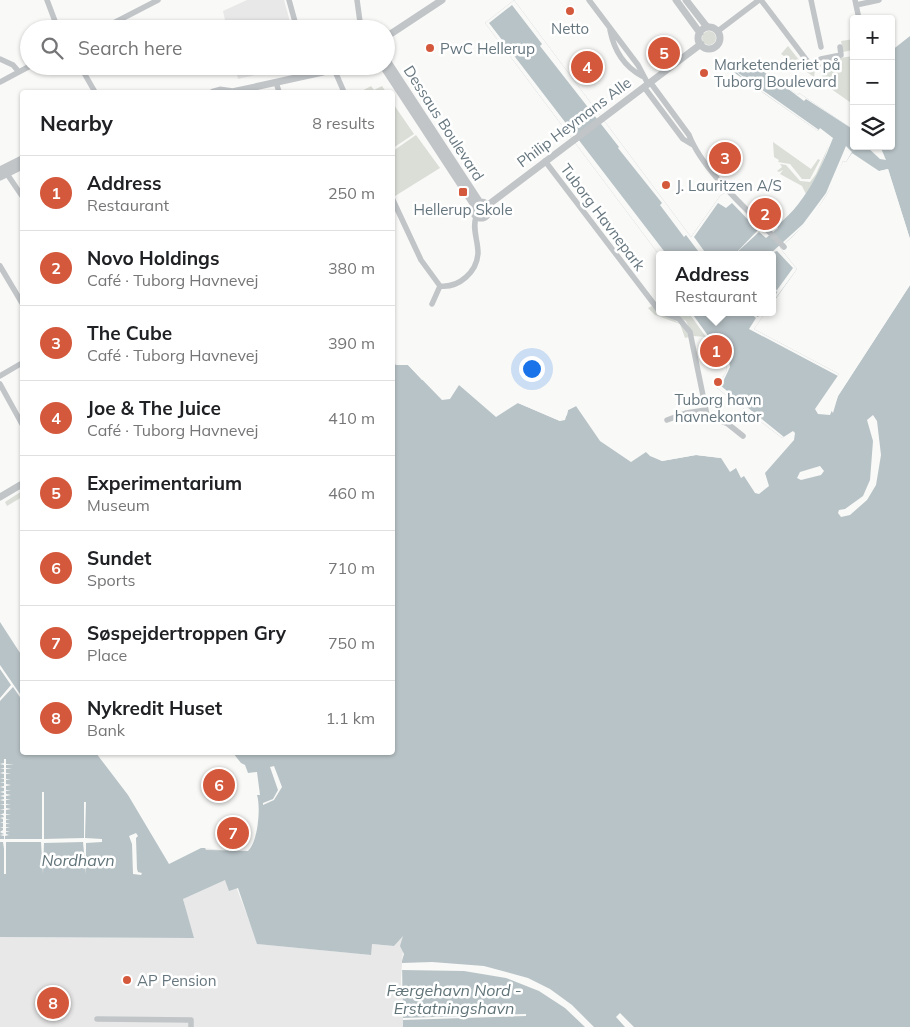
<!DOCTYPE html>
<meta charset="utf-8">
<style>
:root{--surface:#fff;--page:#f6f6f6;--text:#202124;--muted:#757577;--line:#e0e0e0;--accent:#d4593c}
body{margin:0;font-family:Mulish,sans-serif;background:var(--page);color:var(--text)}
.controls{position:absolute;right:15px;top:15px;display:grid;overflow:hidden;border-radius:5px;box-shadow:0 1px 4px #0004}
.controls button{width:45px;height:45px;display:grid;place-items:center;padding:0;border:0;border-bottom:1px solid var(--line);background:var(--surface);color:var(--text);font:25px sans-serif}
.you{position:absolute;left:531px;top:368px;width:18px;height:18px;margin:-12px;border:4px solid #fff;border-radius:50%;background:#1a73e8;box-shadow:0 0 0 8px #1a73e833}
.badge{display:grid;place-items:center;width:32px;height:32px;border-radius:50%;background:var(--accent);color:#fff;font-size:16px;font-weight:700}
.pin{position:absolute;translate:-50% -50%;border:2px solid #fff;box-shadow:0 1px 5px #0006}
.popup{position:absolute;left:656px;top:251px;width:120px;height:65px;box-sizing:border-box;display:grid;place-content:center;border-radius:5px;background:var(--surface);filter:drop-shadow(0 1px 4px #0005);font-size:16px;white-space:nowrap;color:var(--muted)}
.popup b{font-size:19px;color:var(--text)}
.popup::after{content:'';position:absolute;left:50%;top:100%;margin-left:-10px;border:10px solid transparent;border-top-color:var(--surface)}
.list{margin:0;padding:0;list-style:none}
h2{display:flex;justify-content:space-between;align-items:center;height:65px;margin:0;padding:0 20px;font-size:21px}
h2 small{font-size:16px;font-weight:400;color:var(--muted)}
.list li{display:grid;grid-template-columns:32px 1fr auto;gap:15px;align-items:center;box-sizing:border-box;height:75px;padding:0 20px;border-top:1px solid var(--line)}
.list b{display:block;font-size:19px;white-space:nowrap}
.list p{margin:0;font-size:16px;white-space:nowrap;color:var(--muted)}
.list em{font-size:16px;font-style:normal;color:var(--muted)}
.icon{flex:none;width:28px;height:28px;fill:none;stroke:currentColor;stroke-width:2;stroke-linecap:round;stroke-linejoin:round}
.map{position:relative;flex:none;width:910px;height:1027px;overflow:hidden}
.search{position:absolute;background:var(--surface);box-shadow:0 1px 4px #0004;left:20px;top:20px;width:375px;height:55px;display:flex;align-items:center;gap:12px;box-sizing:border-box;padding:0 18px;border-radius:28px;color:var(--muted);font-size:19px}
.panel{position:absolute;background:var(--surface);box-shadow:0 1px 4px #0004;left:20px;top:90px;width:375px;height:665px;border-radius:5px}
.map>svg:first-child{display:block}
</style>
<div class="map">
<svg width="910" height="1027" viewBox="0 0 910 1027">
<rect width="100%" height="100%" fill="#f9f9f7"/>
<path fill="#e7e8e7" d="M247,0H284L292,29H227L223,11Z
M235,66H294L238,79Z
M201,848L222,850L258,944L371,955V944L394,946L400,937L404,936L401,979L403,1027H0V937L193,938L183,899Z"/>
<path fill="#daded7" d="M702 38a7 7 0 1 1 14 0a7 7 0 1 1-14 0Z
M854,39V52L853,50L843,52L841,41Z
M788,46L803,65L806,62L813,71L815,70L814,77L781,54Z
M854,56V105L820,81L824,72L819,64L824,60Z
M371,86L374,90L382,86L386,92H360Z
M392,102L414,134L393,148H392Z
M416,135L440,168L395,196L393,191V151Z
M773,142L811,169L818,159L820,160L810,179H802L790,164L778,162L779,160L774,157Z
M829,145L819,172L806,194L802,186L780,174L783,170L779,172L777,171L782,167L780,164L786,165L800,181L810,182L816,174Z
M652,306L685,327L689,337L685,338L680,324L655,315L648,308Z
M668,312H688L707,337L693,336L686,321Z
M22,491V497L7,506L5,502Z
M209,782H228V788H209Z"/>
<path fill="#b8c3c7" d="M514,0L691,237L720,196L726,192L765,234C801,212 818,176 833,138L820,128L818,131L732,71L746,60L798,95L799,93L854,130L850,135L854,139V146H866L880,159L886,160L880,146H891V51L910,36V239L888,169L879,171L852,153L846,162L843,161C828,198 812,220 780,248L797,269L772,304V255L660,256L485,23Z
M910,285V1027H403L402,961L404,954L400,946L403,936L394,946L372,944L371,955L257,944L238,888L229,891L225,880L183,899L194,938L0,937V622L22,656V752L96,753L128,795L169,864L201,848H205L206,850L248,851C258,842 261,807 257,795H260L257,772L248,773L245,765L241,763L233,753L392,752L393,360L396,365H408L442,400L450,399L459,385L496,417L518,403L560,421L567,415L568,410L576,406L600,441L631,462L646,452L662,461L696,455L721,458L730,472L736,468L741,478L744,476L755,493L759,494L769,486L765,473L794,440L795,433L793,431L782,438L717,388L727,370L722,340H708L688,312H766L754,329L839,374L815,409L818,414L830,415L838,396Z"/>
<path fill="#f9f9f7" d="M514,0L691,237L720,196L726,192L765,234L776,226L778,228L766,238L759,232L734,255L758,230L732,203L726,208L718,203L694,237L707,255H701L686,235L684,237L660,205L662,203L618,148L619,147L540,46L542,44L512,5L489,23L667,255L660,256L485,23Z
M734,70L819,130L818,131L744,79Z
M771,76L798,95L799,93L854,130L806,99L804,101Z
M846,146L852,152L846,162L843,161L837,178L812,218L780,248L797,269L772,303L777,292L772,287L777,290L793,268L777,251L771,253L803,224L826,193Z
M888,169L910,239V241L887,172L881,174L880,171Z
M908,283L910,285L838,396L833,413L831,410L835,395Z
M688,312H691L709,337L725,338L730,367L721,386L784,437L782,438L717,388L727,370L722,340H708Z
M749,312L758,317L762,312H766L754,329L839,374L838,376L749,329L756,318Z
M392,358L397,362L409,363L425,379L422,380L408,365H396Z
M521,401L560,419L563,418L566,408L575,404L576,406L568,410L565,420L560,421L518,403Z
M873,415L877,421L881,455L876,485L867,500L850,515L841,517L838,513L839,510L845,509L863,496L870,480L873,441L867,420Z
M648,451L662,458L696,452L719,455L721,458L696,455L662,461L650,456L646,452Z
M820,466L824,471L821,475L801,480L797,478L800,472Z
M0,665L22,697V700L13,687L0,701V698L11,685L0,669Z
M4,759H6V764H14L6,765V768H12L6,769V773H11L6,774V779L11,780H6V784L11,785L6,786V790H11L6,791V794L11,795L6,796V799L11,800H6V804L11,805H6V808L11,809L6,810V814L11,815H6V819H10L6,820V823H10L6,824V827L10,828H6V831H10L6,832V834L9,835L5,836V839H42V792H44V839L84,838V802H86L85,838L102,839V842L86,843V874L83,842L44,843L43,874L41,842H6V874H4V849L3,842H0V839H4V836L0,835L4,834L0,832L3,830V828L0,827H3V823L0,822H3V819L0,818L4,817L3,815H0L4,813V810L0,809H4V805H0L4,804V801L0,800L4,799V797L0,796L4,795V793L0,792L4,791V788L0,787L4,786V783H0L4,782V779L0,778H4V774L0,773L4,772V769L0,768H4V765L0,764L4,763Z
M274,766L282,787L274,800L263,805V803L273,799L278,790L270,767Z
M136,833L138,836L136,838L137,869L138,872L142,873L141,875L133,874L132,844L129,836Z
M432,962L484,966L528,978L550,989L572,1005L594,1027H585L565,1008L539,991L506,978L464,971L402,970V963Z
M620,1013L634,1027H625L616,1017Z
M526,1014V1016L403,1020V1018Z"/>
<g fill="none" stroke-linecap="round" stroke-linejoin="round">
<path stroke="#c1c5c8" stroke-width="5.5" d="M47,0L58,29
M289,0L297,29
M357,0L361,29
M589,0L638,65L648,84
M761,0L811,66L821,59L841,55L840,47
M811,0L821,47
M855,0L859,19
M856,5L879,0
M102,29L158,0
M610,30C614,50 623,66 642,76
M718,31L759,0
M0,59L13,65L19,72
M80,66L95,92
M304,66L306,76
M334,69L344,92
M0,82L30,66
M276,82L279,92
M650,82L689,135C704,174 755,216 784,247
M644,87L683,139L693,145
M545,161L660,312
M5,171L22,196
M392,198L421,260L440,286
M0,266L22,303
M440,286C459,288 477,272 478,253C478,240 472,229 476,217
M432,304L440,286
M661,312L679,319L690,332L707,415L728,424L743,436
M0,376L22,363
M0,384L22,424
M667,420L686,413L706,410
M97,1019L191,1020V1027"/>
<path stroke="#c1c5c8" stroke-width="7" d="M676,0L700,33
M686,0L707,27
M698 38a11 11 0 1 1 22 0a11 11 0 1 1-22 0Z
M386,37L442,0
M386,59L479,201
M383,66L474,205
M213,92L220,90L234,92
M232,92L323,72L338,66
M0,170L22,159
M0,177L22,166
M473 210a8 8 0 1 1 16 0a8 8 0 1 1-16 0Z
M488,205L701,44
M0,497L22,484"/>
</g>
<g fill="#d4593c" stroke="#fff" stroke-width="2">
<circle cx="570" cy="11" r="5"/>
<circle cx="430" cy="48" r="5"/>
<circle cx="704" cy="73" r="5"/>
<circle cx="666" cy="185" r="5"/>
<rect x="458" y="187" width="10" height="10" rx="2.5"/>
<circle cx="718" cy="382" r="5"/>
<circle cx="127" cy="980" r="5"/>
</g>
<g text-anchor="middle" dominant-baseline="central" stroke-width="5" stroke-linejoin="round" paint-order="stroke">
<g font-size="15" fill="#66767f" stroke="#fff" text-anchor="start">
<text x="570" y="28" text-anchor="middle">Netto</text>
<text x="440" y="48">PwC Hellerup</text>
<text x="714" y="64">Marketenderiet på<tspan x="714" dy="17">Tuborg Boulevard</tspan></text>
<text x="676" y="185">J. Lauritzen A/S</text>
<text x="463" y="209" text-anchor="middle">Hellerup Skole</text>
<text x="718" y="399" text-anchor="middle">Tuborg havn<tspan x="718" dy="17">havnekontor</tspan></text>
<text x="137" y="980">AP Pension</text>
</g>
<g font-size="15" fill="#66767f" stroke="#fff">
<text transform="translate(574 122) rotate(-37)">Philip Heymans Alle</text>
<text transform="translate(444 123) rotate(57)">Dessaus Boulevard</text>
<text transform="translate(603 217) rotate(53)">Tuborg Havnepark</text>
</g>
<g font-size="16" font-style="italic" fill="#617479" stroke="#fff">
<text x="78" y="860">Nordhavn</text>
<text x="454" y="990">Færgehavn Nord -<tspan x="454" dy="18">Erstatningshavn</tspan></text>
</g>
</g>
</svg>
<div class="controls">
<button>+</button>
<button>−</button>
<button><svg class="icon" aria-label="layers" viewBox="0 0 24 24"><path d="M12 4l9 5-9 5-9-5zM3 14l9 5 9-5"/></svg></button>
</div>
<div class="you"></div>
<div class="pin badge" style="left:716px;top:351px">1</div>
<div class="popup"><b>Address</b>Restaurant</div>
<div class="pin badge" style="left:765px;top:214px">2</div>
<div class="pin badge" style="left:725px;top:158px">3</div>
<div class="pin badge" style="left:587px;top:67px">4</div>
<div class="pin badge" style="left:664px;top:53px">5</div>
<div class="pin badge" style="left:219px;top:785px">6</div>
<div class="pin badge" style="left:233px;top:833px">7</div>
<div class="pin badge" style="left:53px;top:1003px">8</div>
<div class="search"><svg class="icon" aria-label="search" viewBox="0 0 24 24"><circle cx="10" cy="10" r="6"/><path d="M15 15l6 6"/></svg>Search here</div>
<section class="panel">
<h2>Nearby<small>8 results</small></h2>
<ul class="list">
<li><span class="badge">1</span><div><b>Address</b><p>Restaurant</p></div><em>250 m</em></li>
<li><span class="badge">2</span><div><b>Novo Holdings</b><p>Café · Tuborg Havnevej</p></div><em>380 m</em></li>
<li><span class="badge">3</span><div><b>The Cube</b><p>Café · Tuborg Havnevej</p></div><em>390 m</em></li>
<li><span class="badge">4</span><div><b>Joe &amp; The Juice</b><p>Café · Tuborg Havnevej</p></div><em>410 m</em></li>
<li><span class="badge">5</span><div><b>Experimentarium</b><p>Museum</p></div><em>460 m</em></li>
<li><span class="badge">6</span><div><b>Sundet</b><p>Sports</p></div><em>710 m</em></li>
<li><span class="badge">7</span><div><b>Søspejdertroppen Gry</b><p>Place</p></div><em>750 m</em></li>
<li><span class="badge">8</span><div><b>Nykredit Huset</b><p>Bank</p></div><em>1.1 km</em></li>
</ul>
</section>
</div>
